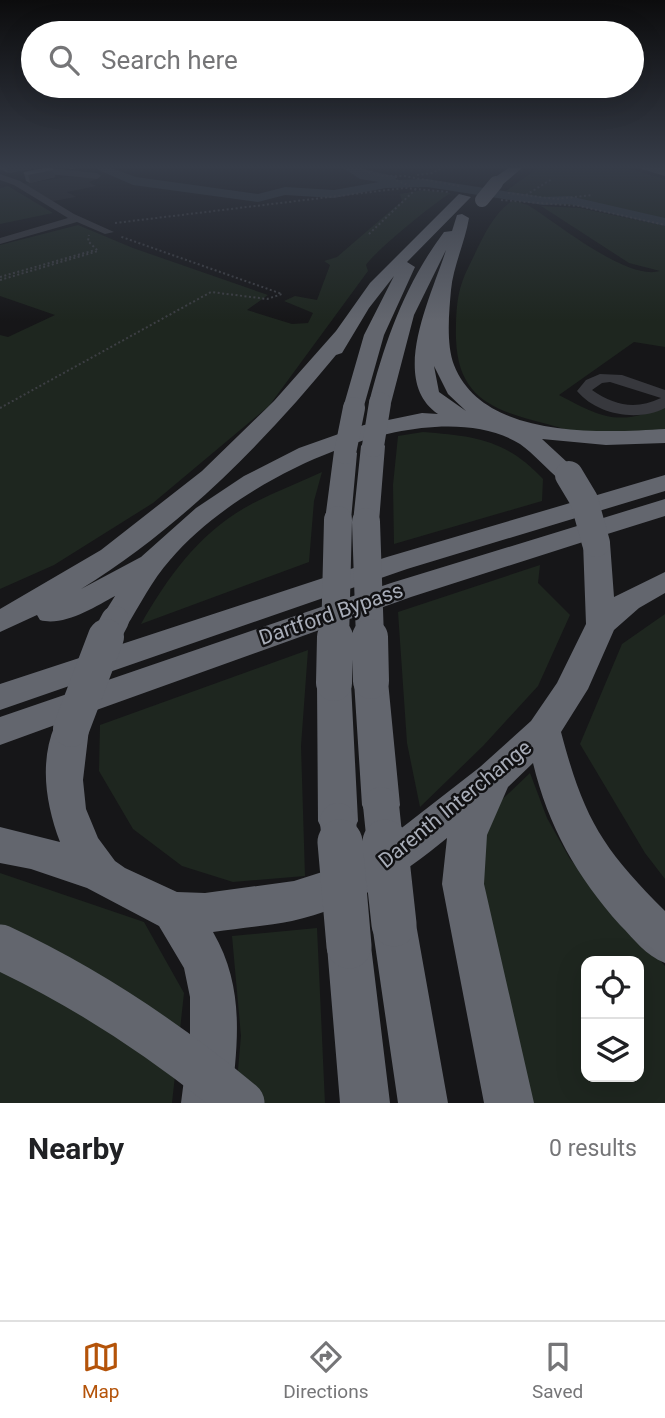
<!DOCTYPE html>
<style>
:root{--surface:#fff;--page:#f6f6f6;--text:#202124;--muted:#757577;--line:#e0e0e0;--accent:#b45309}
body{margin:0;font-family:Roboto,sans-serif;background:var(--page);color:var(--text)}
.controls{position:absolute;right:21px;bottom:21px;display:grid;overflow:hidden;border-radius:14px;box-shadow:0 7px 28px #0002}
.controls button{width:63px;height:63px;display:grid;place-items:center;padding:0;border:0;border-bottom:2px solid var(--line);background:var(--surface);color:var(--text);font:35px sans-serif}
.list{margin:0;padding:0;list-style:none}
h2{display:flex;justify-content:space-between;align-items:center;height:91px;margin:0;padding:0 28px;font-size:30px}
h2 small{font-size:23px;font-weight:400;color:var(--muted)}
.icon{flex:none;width:38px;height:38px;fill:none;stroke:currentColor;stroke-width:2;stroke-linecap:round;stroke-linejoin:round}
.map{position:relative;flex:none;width:665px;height:1103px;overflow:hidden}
.search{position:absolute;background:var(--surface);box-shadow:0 7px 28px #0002;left:21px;right:21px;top:21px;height:77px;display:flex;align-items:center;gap:18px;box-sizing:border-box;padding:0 24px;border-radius:38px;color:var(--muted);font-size:26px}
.sheet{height:217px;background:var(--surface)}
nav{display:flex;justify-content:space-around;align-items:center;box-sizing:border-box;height:98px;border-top:2px solid var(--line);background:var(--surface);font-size:19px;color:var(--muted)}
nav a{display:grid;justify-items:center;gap:4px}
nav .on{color:var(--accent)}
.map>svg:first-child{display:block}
</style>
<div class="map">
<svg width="665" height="1103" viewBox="0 0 665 1103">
<rect width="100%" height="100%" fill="#161618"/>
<path fill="#222225" d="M68,177L100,178L89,182L96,186L67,192L76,197L48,202L23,184Z"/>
<path fill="#1e261f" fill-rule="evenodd" d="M539,167H622L665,179V222L571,198L542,199L506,191Z
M8,186L53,213L0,224V188Z
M424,190L451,193C435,202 375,251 366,265L368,271L269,406L153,503L54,565L0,589V335L8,337L55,315L0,296V245L78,225L133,248L268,295L247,310L292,324L308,323L313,313L284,301L295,296L317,300L330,265L324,261L337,257L402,201L400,194Z
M517,198L583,204L613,211L614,213L579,206L513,201L528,205C557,223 627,281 660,271L629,263L541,206L580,208L665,226V347L634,342L559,395C600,417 619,427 665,406V429C639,431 610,436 584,433C571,432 556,426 543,423C492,410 458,397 456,339C456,312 456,291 469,266C481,242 493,210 517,198Z
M423,432C475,436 507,440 543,479L542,501L394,544L393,485L398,436Z
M322,472L314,501L309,562L141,624C167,578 200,532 248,506C272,493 298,483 322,472Z
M540,565L538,583L570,615L538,686L483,746L420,807L407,743L398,612Z
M665,614V879L645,853L580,744L622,644Z
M308,650L301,746L305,876L233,882L182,866L133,829L99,771L100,725Z
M530,773L547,818L570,859L665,966V1103H533L480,879L490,811ZM586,961H639V1077H586Z
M0,873L144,922L184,993L172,1103H0Z
M317,928L325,1103H235L241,1036L232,936Z"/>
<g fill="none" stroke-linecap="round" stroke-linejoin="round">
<path fill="#2c353c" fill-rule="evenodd" d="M92,167H108L136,177L258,194L285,187L334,190L379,182L360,179L342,167C357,166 379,173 395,176L396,180L427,179L543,197L569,196L665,218V226L569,204L543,205L427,187L386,188L334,198L285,195L258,202L133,185Z"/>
<path stroke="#3d3f44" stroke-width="2" stroke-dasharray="2 2.5" stroke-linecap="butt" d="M356,167L380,176H403
M417,175L432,173L443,167
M396,176V180L410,186
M404,176L459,186
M508,193L556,199L593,195
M526,195L552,179
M501,200L579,206L665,225
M115,223L404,188L449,192
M369,234L418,187
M0,277L95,250
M0,280L98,251L88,241L89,235
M0,408L211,292L267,299L282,294L119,236"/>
<path fill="#37383d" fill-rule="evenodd" d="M49,168L97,173L101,176L97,179L49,174L28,178L24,175Z
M0,174L20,181L74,214L114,232L105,234L77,222L0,244V238L68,218L14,185L0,180Z
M600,374L622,375L665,390V408C638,422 597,415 577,391L586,380ZM610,382L661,398C636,410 615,406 592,390L602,383Z"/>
<path fill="#63666e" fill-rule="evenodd" d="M510,167H523L501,186H491V180Z
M459,194L471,197L407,262L415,267L384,335L362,413L354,415L343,408L364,335L394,276L369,308L342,353L336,355C263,444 180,528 81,589L141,557L196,508L244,476L299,448L364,425L422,413L438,414C388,380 432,295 446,250L414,315L391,403L380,410L369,403C385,341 405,284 444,232L452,231L457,215L462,214L469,218C465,242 453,267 451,290C449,312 446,344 454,365C483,439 600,433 665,429V443L606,445L542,439L581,475L578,480H560C547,469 534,454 520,444C472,414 396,428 347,446L357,453L351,520L347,526H329L325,520L334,451C276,473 211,512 170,560C152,580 140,605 126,627L115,630L104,627L100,620L115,596C95,607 63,627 40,620L37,615L0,632V609L101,550L202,471L274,401L336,331L370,283ZM434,366L448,394L466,411L439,392Z
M373,439L381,441L385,446L379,522L375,528H357L353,522L361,446L365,441Z
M665,475V491L407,569L0,710V684L387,557Z
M665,499V516L601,536L610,543L614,597L665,572V593L639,608L614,630L588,689L561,732C584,819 602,848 665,911V963C645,955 635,940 620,925C577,877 548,826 533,763L508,787L487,835L484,884L534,1103H484L442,884L447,838C401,876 351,908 292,921C266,926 239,928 213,932C245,987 238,1042 231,1103H181L190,1033V997L184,968L159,926L87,888L31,869L0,863V827L60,842C46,805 39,763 55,725L0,745V717L391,583ZM583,542L586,624L557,683L531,721L480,767L399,830L341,866L294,881L205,893L177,892L125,868L115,861L98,838L86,809L83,780L89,729L83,719L77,717L411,597Z
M371,669L383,672L388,681L400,805L395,816L381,821L367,816L362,805L354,681L359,672Z
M334,671L346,674L351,683L358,821L352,833L338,838L324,833L318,821L317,683L322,674Z
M394,903L409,909L416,924L448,1103H398L372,924L379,909Z
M349,925L365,931L371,946L390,1103H340L327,946L333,931Z"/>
<path stroke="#63666e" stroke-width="14" d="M482,200L496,183"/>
<path stroke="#63666e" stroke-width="22" d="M373,446L380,403
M345,453L354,408"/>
<path stroke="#63666e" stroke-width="28" d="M569,475L584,500L596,543
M366,522L370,639
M105,639L115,620
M335,639L338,520"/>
<path stroke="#63666e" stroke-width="36" d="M370,637L371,681
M334,683L335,637
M71,729L106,637
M381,805L385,844
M338,821L340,844"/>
<path stroke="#63666e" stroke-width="45" d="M340,842L349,946
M385,842L394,924
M0,947C88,988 167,1041 242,1103"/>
</g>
<path fill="#47494d" d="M0,167H43L8,173L0,169Z
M56,167H78L73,169Z
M635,167H665V176Z
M53,169L55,177L30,183L26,181L24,173Z"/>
<path fill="#2f3033" d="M6,167H43L8,173Z
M53,169L55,177L30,183L28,174Z"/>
<path fill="#525359" stroke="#5f6168" stroke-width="2" d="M48,168L53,169L28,174L24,173Z"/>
<linearGradient id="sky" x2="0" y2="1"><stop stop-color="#0c0c0d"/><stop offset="0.52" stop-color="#363c48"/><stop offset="1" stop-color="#363c48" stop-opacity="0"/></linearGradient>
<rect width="665" height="321" fill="url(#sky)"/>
<g text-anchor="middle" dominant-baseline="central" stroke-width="5" stroke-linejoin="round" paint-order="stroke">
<g font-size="21" fill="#a8adb8" stroke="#111113">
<text transform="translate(331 614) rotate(-19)">Dartford Bypass</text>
<text transform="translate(455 804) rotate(-39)">Darenth Interchange</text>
</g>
</g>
</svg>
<div class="controls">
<button><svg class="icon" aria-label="locate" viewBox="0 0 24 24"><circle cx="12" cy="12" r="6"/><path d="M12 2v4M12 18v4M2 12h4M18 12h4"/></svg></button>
<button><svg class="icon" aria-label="layers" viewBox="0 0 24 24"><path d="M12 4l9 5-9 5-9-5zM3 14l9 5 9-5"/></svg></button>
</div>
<div class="search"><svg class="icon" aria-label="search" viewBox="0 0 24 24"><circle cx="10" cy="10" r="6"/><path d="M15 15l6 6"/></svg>Search here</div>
</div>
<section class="sheet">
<h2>Nearby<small>0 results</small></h2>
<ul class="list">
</ul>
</section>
<nav>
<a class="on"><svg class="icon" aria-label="map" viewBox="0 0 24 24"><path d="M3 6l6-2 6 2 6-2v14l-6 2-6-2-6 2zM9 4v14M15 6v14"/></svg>Map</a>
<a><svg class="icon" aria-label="directions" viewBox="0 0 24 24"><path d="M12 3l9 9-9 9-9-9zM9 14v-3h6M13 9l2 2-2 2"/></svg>Directions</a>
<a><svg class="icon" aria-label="saved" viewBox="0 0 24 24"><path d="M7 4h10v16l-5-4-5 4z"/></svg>Saved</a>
</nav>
